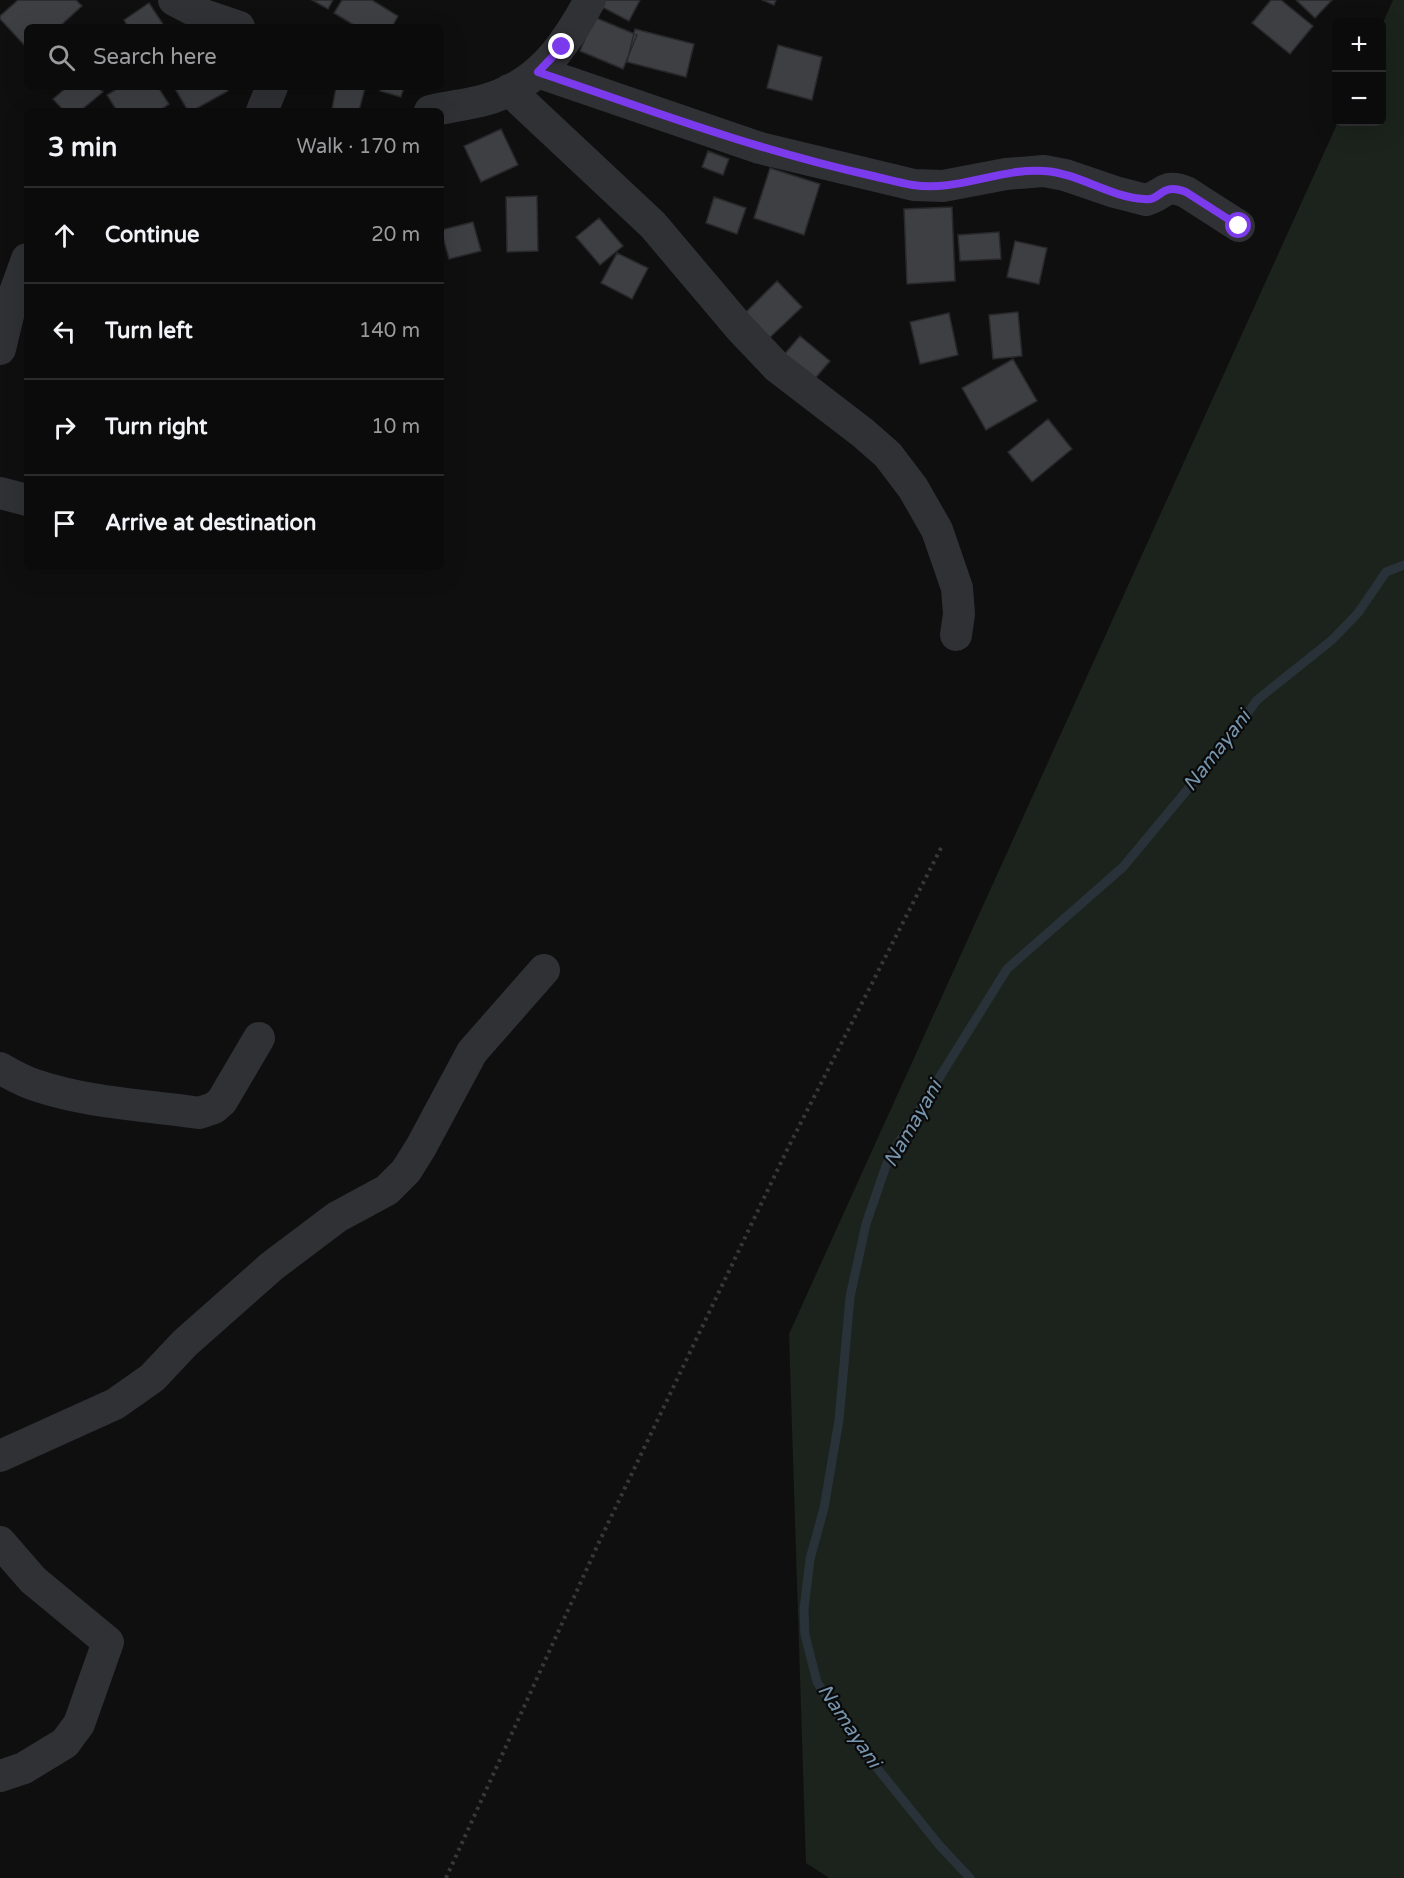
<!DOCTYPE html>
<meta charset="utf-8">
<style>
:root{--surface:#0b0b0c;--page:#141415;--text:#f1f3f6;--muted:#9a9b9d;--line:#2b2b2d}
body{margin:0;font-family:"Varela Round",sans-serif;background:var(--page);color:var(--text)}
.controls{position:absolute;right:18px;top:18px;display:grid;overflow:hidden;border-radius:9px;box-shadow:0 6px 24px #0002}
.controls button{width:54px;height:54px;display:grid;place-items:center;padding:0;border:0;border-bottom:2px solid var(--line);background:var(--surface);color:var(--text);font:30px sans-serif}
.stop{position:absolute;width:18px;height:18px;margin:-14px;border:4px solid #7c3aed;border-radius:50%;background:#fff}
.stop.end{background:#7c3aed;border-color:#fff;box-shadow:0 2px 6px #0008}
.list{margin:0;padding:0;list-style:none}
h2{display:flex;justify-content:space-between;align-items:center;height:78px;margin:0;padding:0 24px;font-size:26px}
h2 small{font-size:20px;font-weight:400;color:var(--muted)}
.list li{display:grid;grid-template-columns:39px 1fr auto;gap:18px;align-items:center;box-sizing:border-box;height:96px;padding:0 24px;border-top:2px solid var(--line)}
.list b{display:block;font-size:22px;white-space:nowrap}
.list em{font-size:20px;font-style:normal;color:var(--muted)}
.icon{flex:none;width:33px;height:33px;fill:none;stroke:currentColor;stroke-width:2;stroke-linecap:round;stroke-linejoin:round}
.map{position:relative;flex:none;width:1404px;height:1878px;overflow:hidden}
.search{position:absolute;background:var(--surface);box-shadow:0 6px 24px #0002;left:24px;top:24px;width:420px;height:66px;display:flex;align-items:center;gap:15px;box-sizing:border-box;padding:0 21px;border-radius:9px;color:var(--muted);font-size:22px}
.panel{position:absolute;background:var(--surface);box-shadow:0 6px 24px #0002;left:24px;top:108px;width:420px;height:462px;border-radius:9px}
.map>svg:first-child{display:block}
</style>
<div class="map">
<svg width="1404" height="1878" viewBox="0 0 1404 1878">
<rect width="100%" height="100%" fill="#0f0f10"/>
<path fill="#1b231c" d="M1393,0H1404V1878H829L806,1863L789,1334L1338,122H1382V25Z"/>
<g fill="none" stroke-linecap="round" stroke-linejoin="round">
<path stroke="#293238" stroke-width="9" d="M970,1878L940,1846L852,1737L817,1682L805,1635L804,1609L810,1559L824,1508L839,1420L850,1297L866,1224L888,1160L1007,969L1123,867L1227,742L1257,700L1332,640L1358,613L1386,572L1404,565"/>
</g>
<path fill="#3e3f43" stroke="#29292c" stroke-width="1.5" d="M18,0H76L82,6L59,27H27V48L0,19V16Z
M312,0H333L328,9Z
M342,0H372L398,16L392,27H357L334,13Z
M603,0H640L629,21L600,6Z
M762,0H776L774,5Z
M1271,0H1281L1313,26L1290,54L1252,23Z
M1296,0H1332L1315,18Z
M149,3L165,27H128L124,20Z
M594,17L637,35L623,69L580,51Z
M635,29L694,44L686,77L627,62Z
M778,45L822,57L812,100L767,88Z
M67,87H98L103,92L80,111H64L53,99Z
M120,87H158L169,104L159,111H117L107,95Z
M174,87H226L228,91L192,111H188Z
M336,87L365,88L359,111L332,109Z
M381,87H404L401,97L380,91Z
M501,129L518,165L481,182L464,146Z
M708,151L729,159L723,175L702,167Z
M770,168L820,184L804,235L754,218Z
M537,196L538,251L507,252L506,197Z
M714,197L746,208L737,234L706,223Z
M952,207L955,281L907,284L904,209Z
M599,218L623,246L600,265L576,237Z
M473,222L481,251L449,259L441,230Z
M999,232L1001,259L960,261L958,235Z
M1015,241L1047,248L1039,284L1007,277Z
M617,253L648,268L632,299L601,283Z
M777,281L802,307L763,344L739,319Z
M1018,312L1022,356L993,359L989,315Z
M949,313L958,355L920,364L910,322Z
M800,336L830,361L800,396L770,371Z
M1013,359L1037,401L986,430L962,388Z
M1048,419L1072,449L1032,482L1008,452Z"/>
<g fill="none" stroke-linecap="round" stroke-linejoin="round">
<path stroke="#36383c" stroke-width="4" stroke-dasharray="3 4.5" stroke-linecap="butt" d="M446,1878L600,1540L787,1150L943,844"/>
<path stroke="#303135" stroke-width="32" d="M174,0L201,14L239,27
M538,72L760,148L914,185L943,186L1006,174L1044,171L1065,175L1115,192L1146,200C1164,195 1164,183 1186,192L1239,226
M509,90L653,225L740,328L777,367L863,433L888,455L913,488L937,530L957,588L959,614L956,635
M262,111L272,87
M430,111C447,107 464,105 481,101C537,87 564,48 590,0
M0,349L11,303L27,259
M0,493L27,500
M0,1068C12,1075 25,1082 38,1086C89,1103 146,1105 199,1113L214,1108L222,1101L259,1038
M0,1456L115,1404L152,1378L185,1343L272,1266L337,1217L387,1190L406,1171L421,1147L472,1052L544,970
M0,1542L33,1580L108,1642L79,1724L65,1743L24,1768L0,1776"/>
</g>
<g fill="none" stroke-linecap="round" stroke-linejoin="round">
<path stroke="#7c3aed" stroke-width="8" d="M562,47L538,72C649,110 759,151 873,176C886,179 900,183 913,185C957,192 999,168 1044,171C1079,173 1109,197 1144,199C1163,201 1159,182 1186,192L1239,226"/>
</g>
<g text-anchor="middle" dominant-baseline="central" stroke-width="4.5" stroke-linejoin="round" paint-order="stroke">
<g font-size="20" font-style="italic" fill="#7695ad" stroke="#0a0a0b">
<text transform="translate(1217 751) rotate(-52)">Namayani</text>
<text transform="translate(913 1124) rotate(-60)">Namayani</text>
<text transform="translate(849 1726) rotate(56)">Namayani</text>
</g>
</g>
</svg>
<div class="controls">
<button>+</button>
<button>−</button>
</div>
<div class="stop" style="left:1239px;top:226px"></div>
<div class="stop end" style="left:562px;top:47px"></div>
<div class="search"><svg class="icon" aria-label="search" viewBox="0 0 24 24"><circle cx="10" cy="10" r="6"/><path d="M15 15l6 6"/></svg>Search here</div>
<section class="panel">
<h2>3 min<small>Walk · 170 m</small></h2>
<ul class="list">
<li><svg class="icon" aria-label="ahead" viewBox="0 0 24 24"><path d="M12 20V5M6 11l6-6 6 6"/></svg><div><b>Continue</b></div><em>20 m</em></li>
<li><svg class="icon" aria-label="left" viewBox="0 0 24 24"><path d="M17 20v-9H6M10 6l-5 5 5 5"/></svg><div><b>Turn left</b></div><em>140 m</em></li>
<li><svg class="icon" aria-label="right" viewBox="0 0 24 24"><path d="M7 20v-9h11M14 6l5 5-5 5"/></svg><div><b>Turn right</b></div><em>10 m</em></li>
<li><svg class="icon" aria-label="arrive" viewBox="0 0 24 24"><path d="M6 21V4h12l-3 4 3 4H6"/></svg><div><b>Arrive at destination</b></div></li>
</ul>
</section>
</div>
